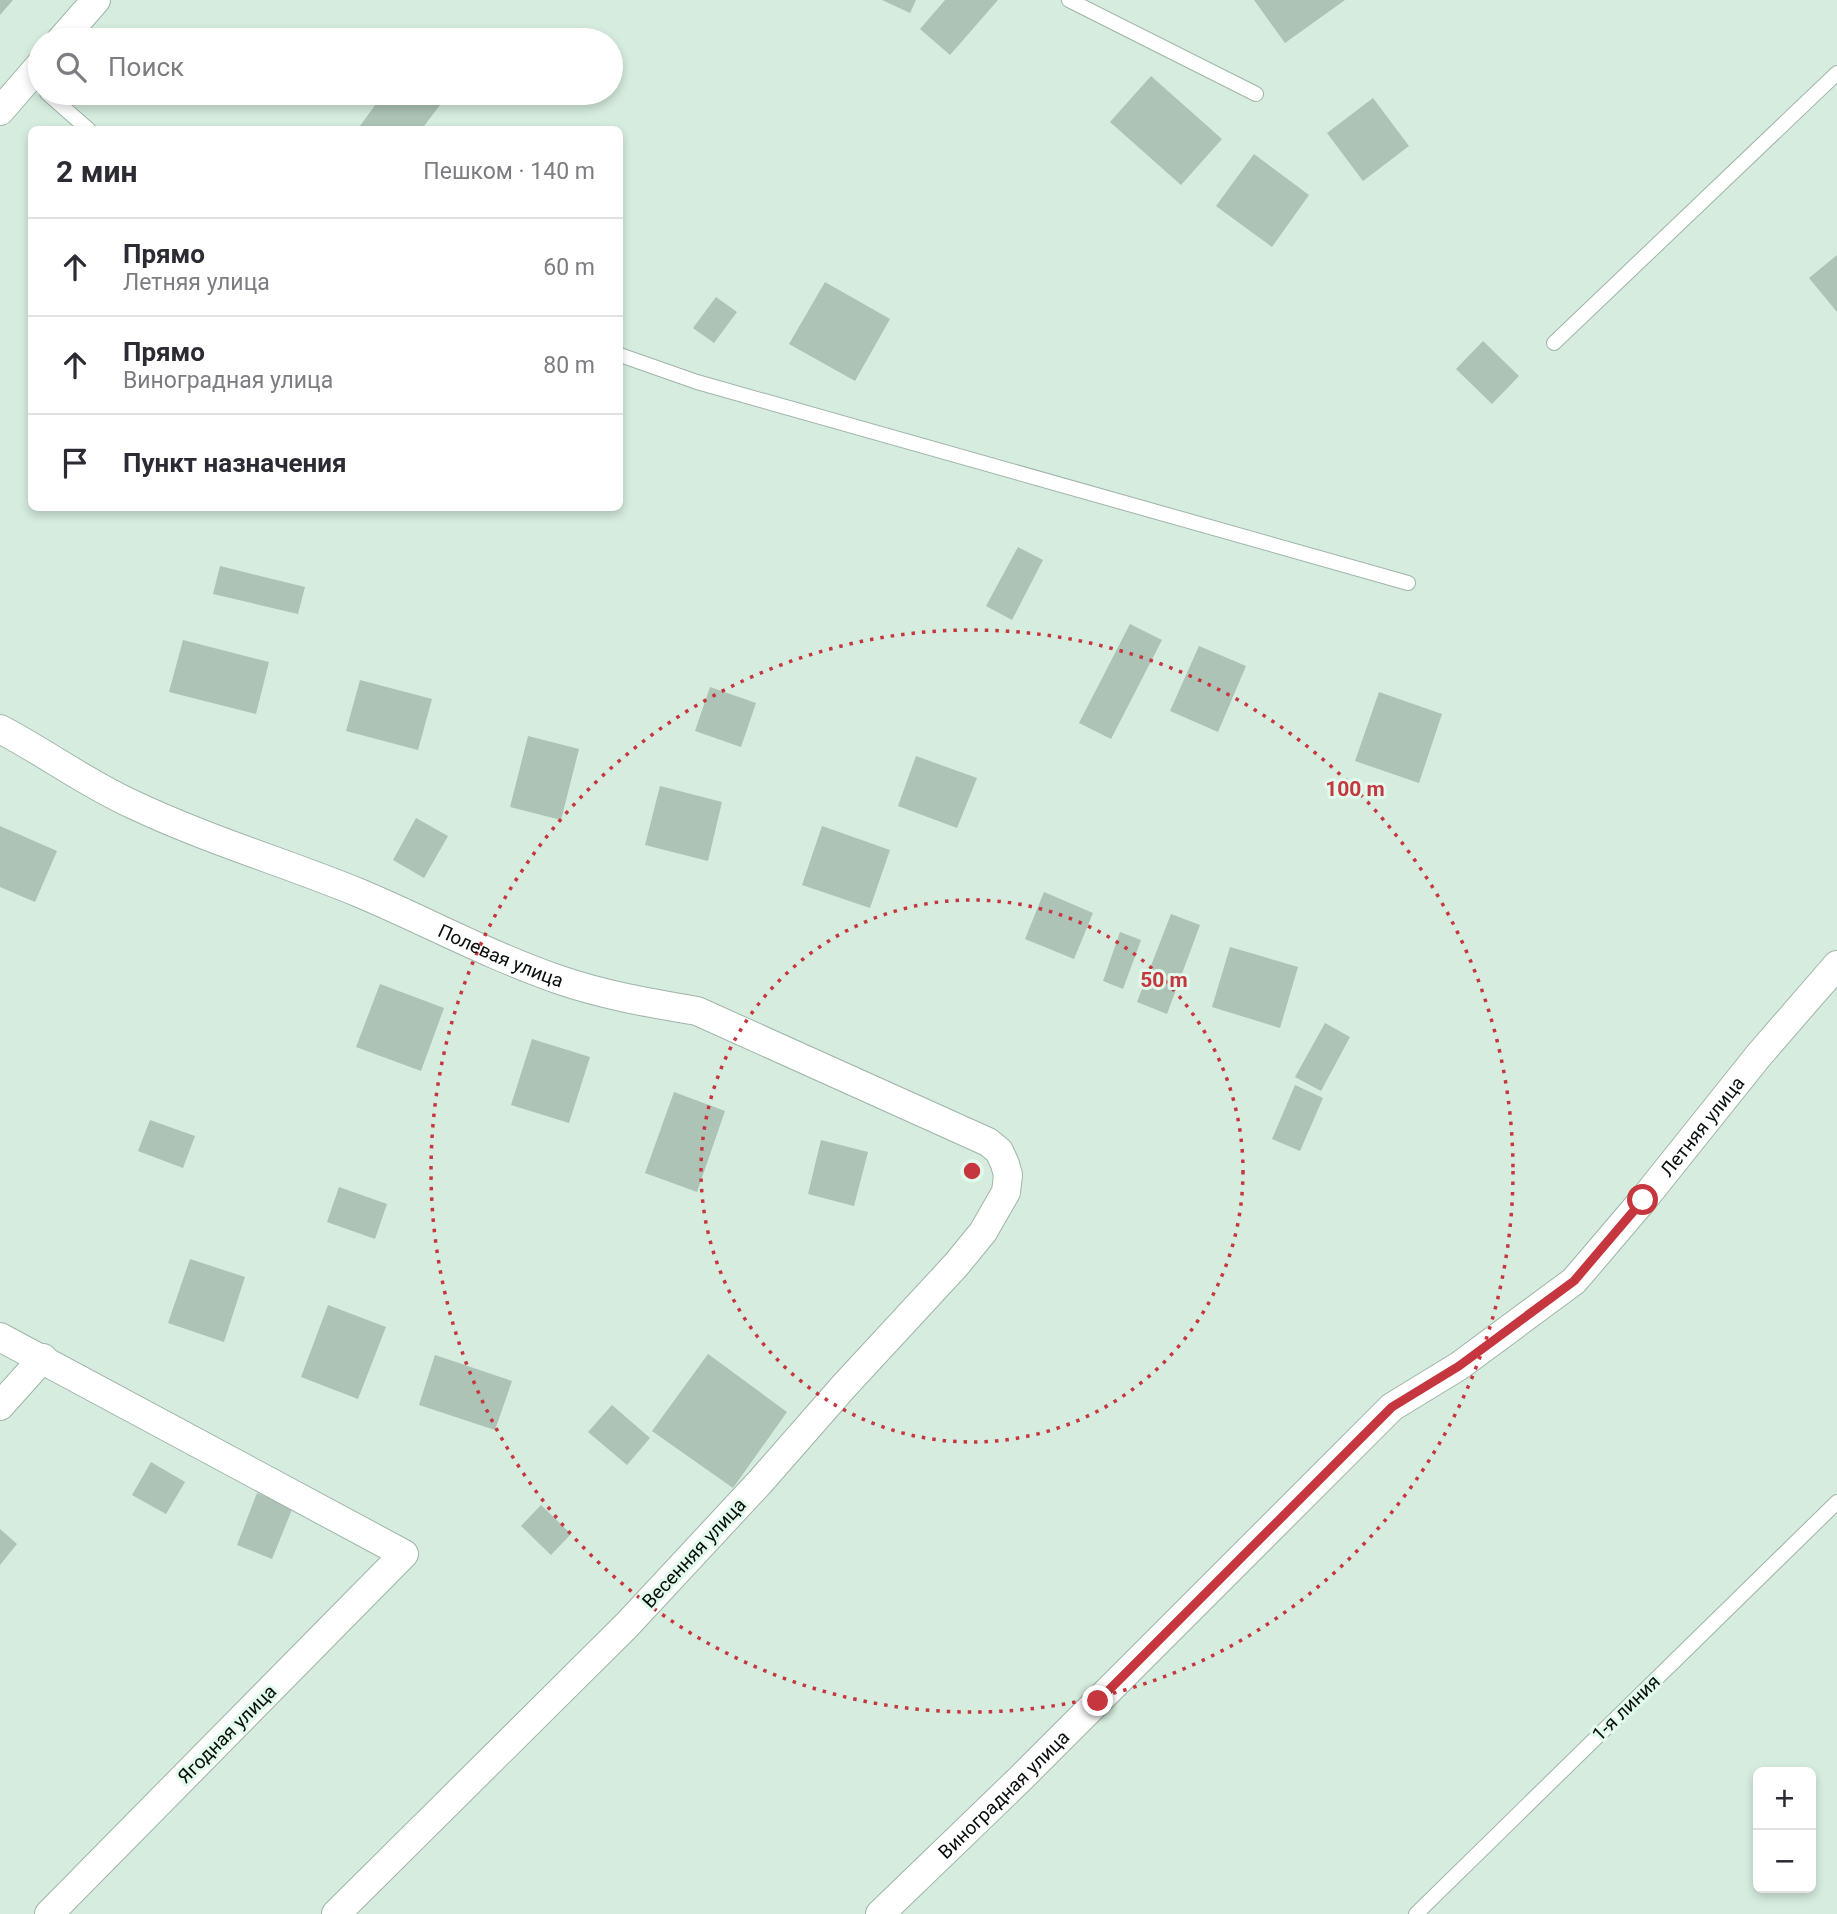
<!DOCTYPE html>
<html lang="ru">
<meta charset="utf-8">
<style>
:root{--surface:#fff;--page:#f7f7f7;--text:#2b2b33;--muted:#7c7c81;--line:#e1e1e2}
body{margin:0;font-family:Roboto,sans-serif;background:var(--page);color:var(--text)}
.controls{position:absolute;right:21px;bottom:21px;display:grid;overflow:hidden;border-radius:10px;box-shadow:0 4px 10px #0003}
.controls button{width:63px;height:63px;display:grid;place-items:center;padding:0;border:0;border-bottom:2px solid var(--line);background:var(--surface);color:var(--text);font:35px sans-serif}
.stop{position:absolute;width:21px;height:21px;margin:-16px;border:5px solid #c6363e;border-radius:50%;background:#fff}
.stop.end{background:#c6363e;border-color:#fff;box-shadow:0 2px 7px #0008}
.list{margin:0;padding:0;list-style:none}
h2{display:flex;justify-content:space-between;align-items:center;height:91px;margin:0;padding:0 28px;font-size:30px}
h2 small{font-size:23px;font-weight:400;color:var(--muted)}
.list li{display:grid;grid-template-columns:46px 1fr auto;gap:21px;align-items:center;box-sizing:border-box;height:98px;padding:0 28px;border-top:2px solid var(--line)}
.list b{display:block;font-size:26px;white-space:nowrap}
.list p{margin:0;font-size:23px;white-space:nowrap;color:var(--muted)}
.list em{font-size:23px;font-style:normal;color:var(--muted)}
.icon{flex:none;width:38px;height:38px;fill:none;stroke:currentColor;stroke-width:2;stroke-linecap:round;stroke-linejoin:round}
.map{position:relative;flex:none;width:1837px;height:1914px;overflow:hidden}
.search{position:absolute;background:var(--surface);box-shadow:0 4px 10px #0003;left:28px;top:28px;width:595px;height:77px;display:flex;align-items:center;gap:18px;box-sizing:border-box;padding:0 24px;border-radius:38px;color:var(--muted);font-size:26px}
.panel{position:absolute;background:var(--surface);box-shadow:0 4px 10px #0003;left:28px;top:126px;width:595px;height:385px;border-radius:10px}
.map>svg:first-child{display:block}
</style>
<div class="map">
<svg width="1837" height="1914" viewBox="0 0 1837 1914">
<rect width="100%" height="100%" fill="#d5ecde"/>
<path fill="#acc3b5" d="M0,0H13L0,15Z
M882,0H916L910,13Z
M945,0H998L950,55L920,29Z
M1254,0H1345L1285,43Z
M1151,76L1222,139L1181,185L1110,122Z
M384,93H424L440,105L421,130H357Z
M1373,98L1409,146L1363,181L1327,133Z
M1254,154L1309,195L1272,247L1216,206Z
M1837,255V312L1809,278Z
M825,282L890,319L855,381L789,344Z
M716,297L737,312L714,343L693,328Z
M1483,341L1519,376L1492,404L1456,369Z
M1018,547L1043,560L1012,620L986,606Z
M220,566L305,587L298,614L213,594Z
M1130,624L1162,640L1111,739L1079,723Z
M183,640L269,662L256,714L169,692Z
M1199,646L1246,666L1218,732L1170,711Z
M360,680L432,699L418,750L346,731Z
M710,687L756,703L741,747L695,731Z
M1379,692L1442,714L1419,783L1355,761Z
M528,736L579,749L561,820L510,807Z
M916,756L977,778L957,828L898,806Z
M660,786L722,802L708,861L645,845Z
M416,818L448,836L424,878L393,860Z
M0,826L57,851L35,902L0,887Z
M822,826L890,850L870,908L802,885Z
M1044,892L1093,913L1074,959L1025,939Z
M1171,914L1200,925L1167,1014L1137,1002Z
M1120,932L1141,940L1123,989L1103,981Z
M1230,947L1298,967L1280,1028L1212,1007Z
M380,984L444,1008L421,1071L356,1047Z
M1325,1023L1350,1037L1321,1091L1295,1077Z
M532,1039L590,1057L569,1123L511,1105Z
M1295,1085L1323,1098L1300,1151L1272,1139Z
M674,1092L725,1111L697,1192L645,1173Z
M150,1120L195,1136L183,1168L138,1151Z
M821,1140L868,1152L854,1206L808,1194Z
M339,1187L387,1204L375,1239L327,1222Z
M190,1259L245,1277L224,1342L168,1323Z
M328,1305L386,1327L358,1399L301,1377Z
M708,1354L787,1412L733,1488L652,1431Z
M435,1355L512,1381L495,1430L419,1405Z
M612,1405L650,1438L627,1465L588,1432Z
M151,1462L185,1482L166,1514L132,1495Z
M257,1493L293,1507L272,1559L237,1545Z
M541,1505L571,1534L551,1555L521,1526Z
M0,1529L17,1544L0,1565Z"/>
<g fill="none" stroke-linecap="round" stroke-linejoin="round">
<g stroke="#9eb5a7" stroke-width="16">
<path id="lane" d="M1069,0L1256,94
M47,93L89,130
M1554,343L1837,73
M620,355L697,382L1408,583
M1416,1914L1837,1502"/>
</g>
<g stroke="#9eb5a7" stroke-width="30">
<g id="street">
<path d="M61,40L96,0"/>
<path d="M0,111L40,65"/>
<path id="s1" d="M0,729C46,753 87,784 134,805C206,839 283,862 357,892C424,920 488,955 557,979C603,995 649,1003 697,1011L988,1142L999,1151L1005,1164L1008,1175L1006,1192L983,1232L956,1265L845,1385L760,1482L627,1625L336,1914"/>
<path d="M0,1337L404,1554L49,1914"/>
<path d="M0,1406L43,1358"/>
<path id="s2" d="M880,1914L1020,1779L1392,1407L1459,1366L1574,1281L1643,1200L1759,1055L1837,965"/>
</g>
</g>
<use href="#lane" stroke="#fff" stroke-width="14"/>
<use href="#street" stroke="#fff" stroke-width="28"/>
</g>
<g fill="none" stroke-linecap="round" stroke-linejoin="round">
<path stroke="#c6363e" stroke-width="9" d="M1098,1701L1392,1407L1459,1366L1574,1281L1643,1200"/>
</g>
<g fill="none" stroke="#c6363e" stroke-width="3.5" stroke-dasharray="3.5 7">
<circle cx="972" cy="1171" r="271"/>
<circle cx="972" cy="1171" r="541"/>
</g>
<g text-anchor="middle" dominant-baseline="central" stroke-width="6" stroke-linejoin="round" paint-order="stroke">
<g font-size="19" fill="#070f0a" stroke="#e2faeb">
<text stroke="none"><textPath href="#s1" startOffset="551">Полевая улица</textPath></text>
<text stroke="none"><textPath href="#s2" startOffset="1143">Летняя улица</textPath></text>
<text transform="translate(694 1553) rotate(-47)">Весенняя улица</text>
<text transform="translate(1626 1708) rotate(-44)">1-я линия</text>
<text transform="translate(227 1734) rotate(-45)">Ягодная улица</text>
<text stroke="none"><textPath href="#s2" startOffset="172">Виноградная улица</textPath></text>
</g>
</g>
<circle cx="972" cy="1171" r="10" fill="#c6363e" stroke="#e2faeb" stroke-width="3.5"/>
<g font-size="21" text-anchor="middle" font-weight="bold" fill="#c6363e" stroke="#e2faeb" stroke-width="6" stroke-linejoin="round" paint-order="stroke">
<text x="1355" y="796">100 m</text>
<text x="1164" y="987">50 m</text>
</g>
</svg>
<div class="controls">
<button>+</button>
<button>−</button>
</div>
<div class="stop" style="left:1643px;top:1200px"></div>
<div class="stop end" style="left:1098px;top:1701px"></div>
<div class="search"><svg class="icon" aria-label="search" viewBox="0 0 24 24"><circle cx="10" cy="10" r="6"/><path d="M15 15l6 6"/></svg>Поиск</div>
<section class="panel">
<h2>2 мин<small>Пешком · 140 m</small></h2>
<ul class="list">
<li><svg class="icon" aria-label="ahead" viewBox="0 0 24 24"><path d="M12 20V5M6 11l6-6 6 6"/></svg><div><b>Прямо</b><p>Летняя улица</p></div><em>60 m</em></li>
<li><svg class="icon" aria-label="ahead" viewBox="0 0 24 24"><path d="M12 20V5M6 11l6-6 6 6"/></svg><div><b>Прямо</b><p>Виноградная улица</p></div><em>80 m</em></li>
<li><svg class="icon" aria-label="arrive" viewBox="0 0 24 24"><path d="M6 21V4h12l-3 4 3 4H6"/></svg><div><b>Пункт назначения</b></div></li>
</ul>
</section>
</div>
